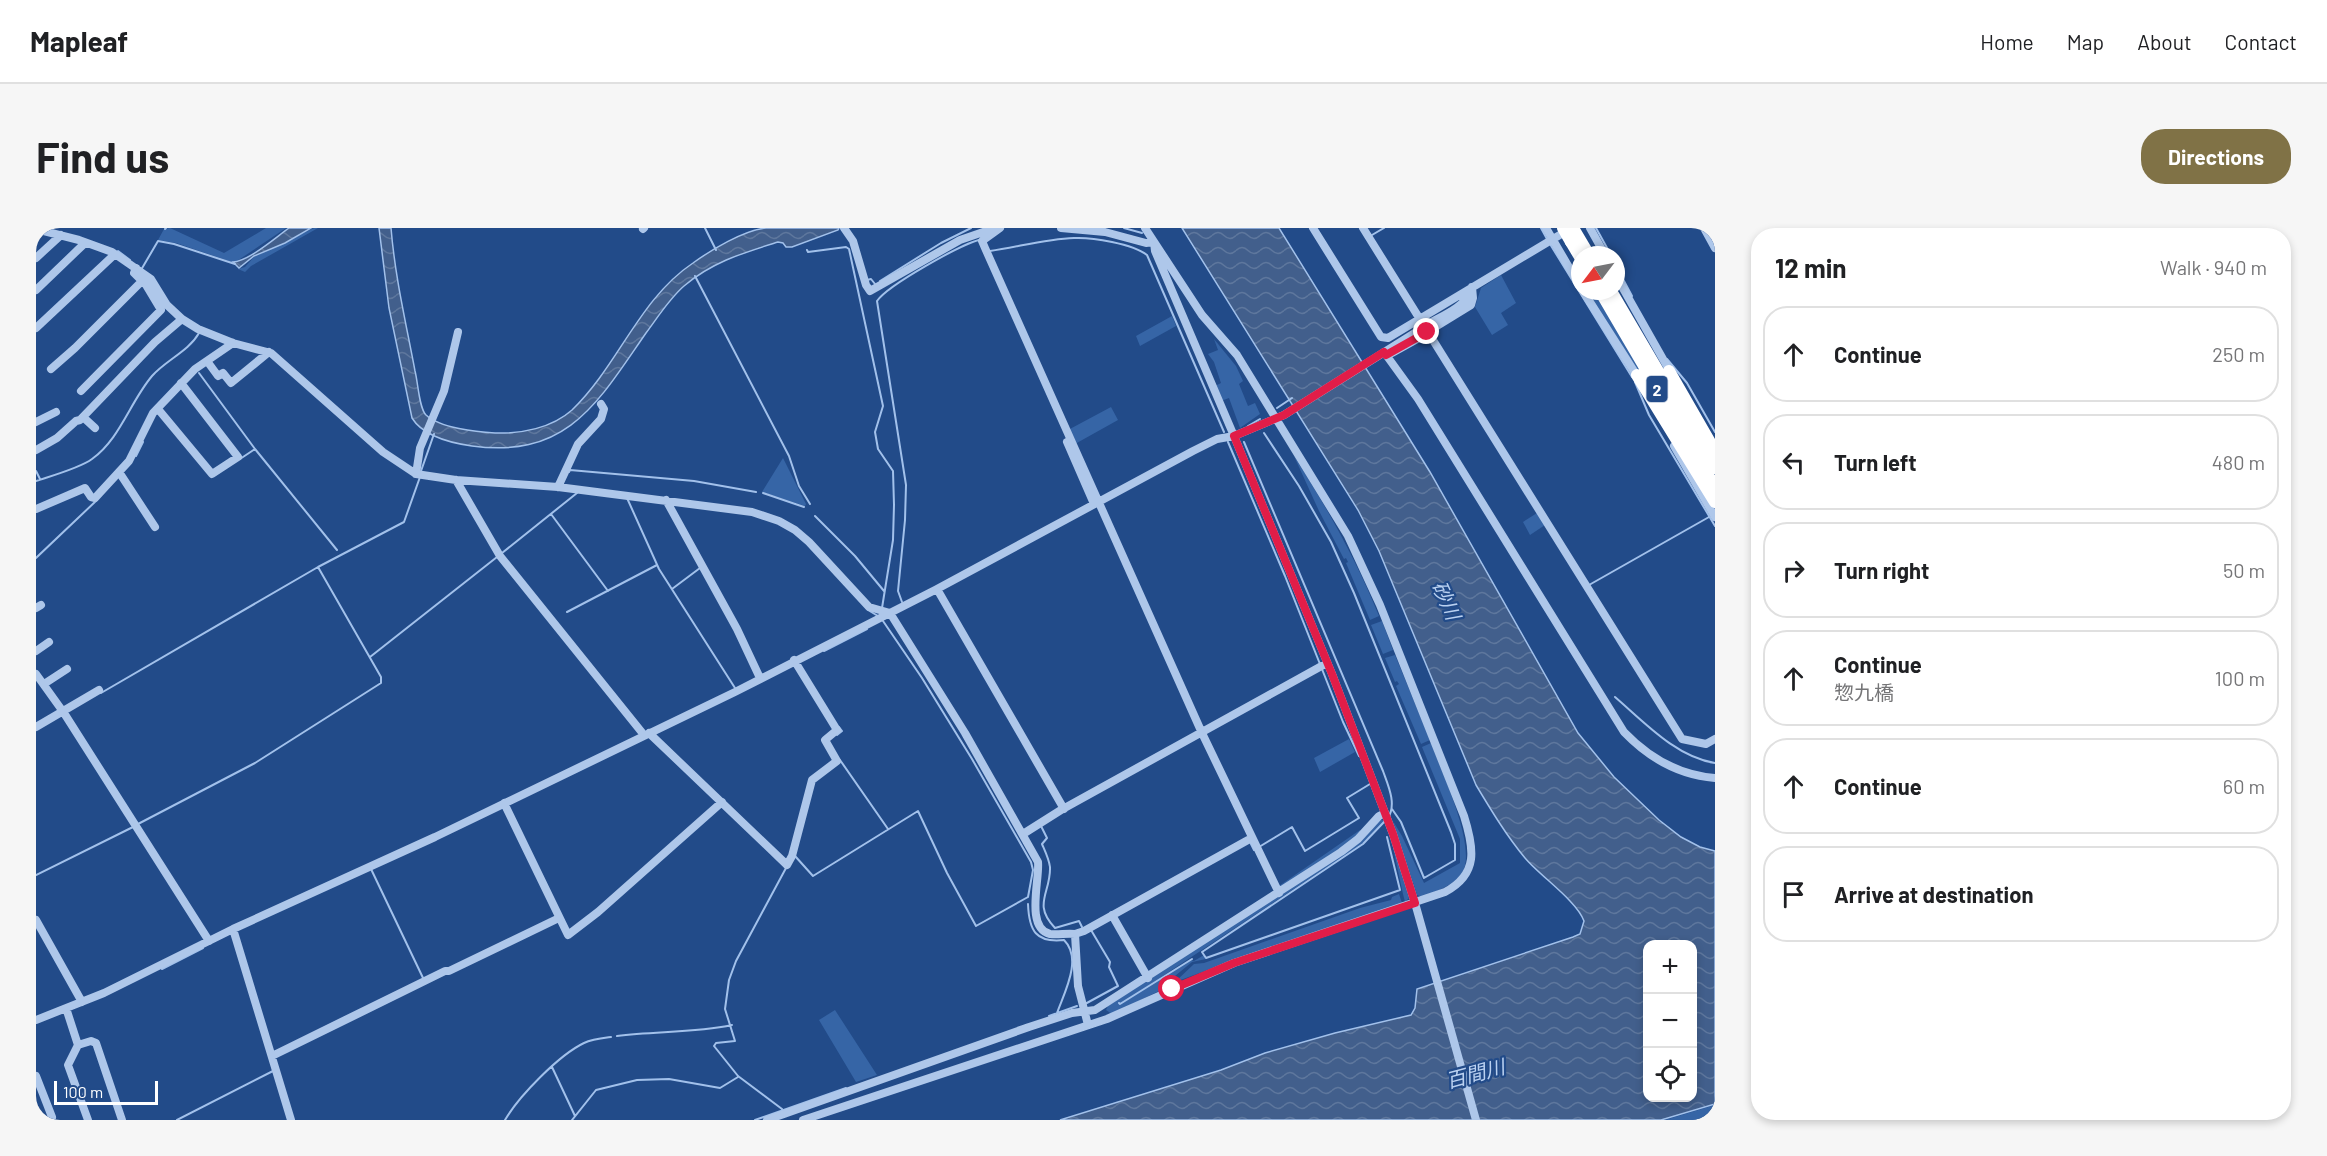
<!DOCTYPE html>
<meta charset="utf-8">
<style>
:root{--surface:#fff;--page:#f6f6f6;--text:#202124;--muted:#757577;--line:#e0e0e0;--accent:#807246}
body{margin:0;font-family:Barlow,"Noto Sans JP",sans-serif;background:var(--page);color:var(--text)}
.controls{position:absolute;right:18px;bottom:18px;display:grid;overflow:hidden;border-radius:12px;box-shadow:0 3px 9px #0003}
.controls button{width:54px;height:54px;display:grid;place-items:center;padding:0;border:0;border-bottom:2px solid var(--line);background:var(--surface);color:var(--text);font:30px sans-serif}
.compass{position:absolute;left:1535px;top:18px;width:54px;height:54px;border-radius:50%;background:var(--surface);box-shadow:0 3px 9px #0003;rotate:238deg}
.scale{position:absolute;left:18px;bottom:15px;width:104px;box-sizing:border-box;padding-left:6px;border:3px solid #fff;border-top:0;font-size:16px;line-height:21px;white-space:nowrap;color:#fff;-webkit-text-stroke:4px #224b89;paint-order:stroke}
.stop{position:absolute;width:18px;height:18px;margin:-14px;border:4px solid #e11d48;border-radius:50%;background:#fff}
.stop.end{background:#e11d48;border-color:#fff;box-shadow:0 2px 6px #0008}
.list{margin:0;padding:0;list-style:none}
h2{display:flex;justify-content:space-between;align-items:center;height:78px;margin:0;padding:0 24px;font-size:26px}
h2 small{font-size:20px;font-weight:400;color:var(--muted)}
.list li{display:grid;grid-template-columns:39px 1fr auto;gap:18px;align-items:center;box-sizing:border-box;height:96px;margin:0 12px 12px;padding:0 12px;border:2px solid var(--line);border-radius:24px}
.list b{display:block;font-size:22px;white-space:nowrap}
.list p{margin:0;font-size:20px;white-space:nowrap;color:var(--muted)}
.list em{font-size:20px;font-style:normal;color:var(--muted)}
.icon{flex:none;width:33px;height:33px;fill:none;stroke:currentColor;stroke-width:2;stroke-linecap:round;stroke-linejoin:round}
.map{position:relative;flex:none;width:1679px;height:892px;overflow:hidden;border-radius:24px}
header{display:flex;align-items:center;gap:36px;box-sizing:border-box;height:84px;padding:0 30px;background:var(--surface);border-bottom:2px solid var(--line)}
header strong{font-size:28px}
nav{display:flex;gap:33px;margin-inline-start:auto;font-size:21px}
.intro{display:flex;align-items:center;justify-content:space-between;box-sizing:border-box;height:144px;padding:0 36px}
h1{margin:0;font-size:42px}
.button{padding:15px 27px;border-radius:24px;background:var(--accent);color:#fff;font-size:21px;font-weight:700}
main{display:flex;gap:36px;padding:0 36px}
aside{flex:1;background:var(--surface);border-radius:24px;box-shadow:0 3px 9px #0003}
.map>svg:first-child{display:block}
</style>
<header>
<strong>Mapleaf</strong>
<nav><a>Home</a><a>Map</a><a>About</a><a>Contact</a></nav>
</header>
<div class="intro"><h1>Find us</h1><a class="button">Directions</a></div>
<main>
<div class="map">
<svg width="1679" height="892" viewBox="0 0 1679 892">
<defs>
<pattern id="water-waves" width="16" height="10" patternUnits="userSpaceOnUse" patternTransform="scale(1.5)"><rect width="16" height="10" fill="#425f8c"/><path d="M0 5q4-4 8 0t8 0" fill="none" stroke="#5e779d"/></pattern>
</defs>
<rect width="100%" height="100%" fill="#224b89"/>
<path fill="#3665a6" d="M134,0L188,25L230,0H250L201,33L196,34L140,15L122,12L128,1Z
M278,0H282L215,38L209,44L202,41L209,39L218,29Z
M1465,47L1480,75L1465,85L1472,97L1456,107L1439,79L1445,60Z
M1552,63H1557L1623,174L1622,175Z
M1136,88L1140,98L1104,118L1100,108Z
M1178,111L1200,138L1207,153L1203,156L1212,178L1219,175L1224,186L1204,200L1193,170L1185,173L1179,158L1185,155L1178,134L1172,126L1182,122Z
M1075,179L1082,192L1039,216L1032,202Z
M1258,228C1291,280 1320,331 1343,388L1334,392L1310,335L1312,334L1310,330L1308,331L1283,283Z
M747,230L770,276L769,278L726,264Z
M1501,285L1509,297L1494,307L1487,294Z
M1346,393L1357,422L1347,426L1335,397Z
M1359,427L1394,512L1385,516L1360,458L1363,456L1361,453L1359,454L1349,430Z
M1313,511L1319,524L1284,544L1278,530Z
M1395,515C1405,542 1442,621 1426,645C1417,658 1400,663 1386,669L1381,667L1357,593L1366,608L1388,655L1424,635V611L1386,519Z
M1345,590L1348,594L1327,615L1083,777L1154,732L1158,733L1168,727L1170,731L1156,734L1128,757L1125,762L1076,786L1070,782L1072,778L1203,693Z
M1324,602V606L1245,661L1243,658Z
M1354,606L1373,670L1369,674L1367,666Z
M1363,666L1366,675L1240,717L1139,754L1158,736L1168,735L1324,680L1355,672L1356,669Z
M799,782L841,847L820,854L783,792Z
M1679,877V892H1629Z"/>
<path fill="url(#water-waves)" stroke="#a2c1eb" stroke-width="1.5" fill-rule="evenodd" d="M253,0H275L249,15L218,28L203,40L197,34C213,33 239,10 253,0Z
M343,0H355C359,49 370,95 379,143C382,154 383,180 390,187C404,200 441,204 459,205C485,206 516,200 536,182C582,138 603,71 657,35C675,22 708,2 730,0C754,0 779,0 803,0L802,2L756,19H750L747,15L742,14C707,25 676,34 648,58C633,71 622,89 610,105C562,174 532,231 436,218C415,215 387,208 376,190L353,80Z
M1146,0H1243L1394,244L1542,505L1578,549L1623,592L1645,609L1664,619L1679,623V876L1625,892H1024L1185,842L1229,825L1299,805L1375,787L1379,780L1381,761L1537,709L1544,706L1548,693C1541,673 1504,648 1489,630C1470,607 1455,582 1440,557L1343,323L1322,282ZM1612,716H1656V870H1612Z"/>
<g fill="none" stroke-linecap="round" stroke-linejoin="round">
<path stroke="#a2c1eb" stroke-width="2" d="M669,0L680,22
M1088,0L1106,5
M1505,0L1511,11
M1560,0L1575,27
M129,1L130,0
M1336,7L1348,0
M1514,16L1596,149
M771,22L772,24L810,19L813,21L847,178L839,204L842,221L857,243L858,277L857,312L846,380
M82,23L94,32
M954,23C982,19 1010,11 1038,10C1056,9 1097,16 1111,27L1188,204
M1580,38L1596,68
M105,42L122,13L138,16L199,36
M659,48L753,228L763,258L774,276
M831,52L835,51L839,56
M844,53L905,15L935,0
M1631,131L1651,155L1679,204
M163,145L219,221L301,322
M1599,154L1613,187L1679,298
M1241,180L1256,170
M1212,198L1224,191
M1228,205L1263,258L1295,314L1318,365L1415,604L1419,616V632L1388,650L1365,594L1356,581
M1192,214L1249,348L1307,494L1323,528
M1208,214L1347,543C1352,557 1361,576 1352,590
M100,228L107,214
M204,231L219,221
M0,243L4,251
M385,243L398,206
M533,244L534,242L658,253L720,264
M0,253C15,248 44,240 56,231C84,211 94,174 116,148C130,132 153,123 163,105
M727,265L768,279
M591,270L623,341L699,460
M515,286L572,363
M779,288L819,328L848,363
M466,325L541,265
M0,330L61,272
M1553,357L1673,289
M636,361L664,340
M866,374L862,363L869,292L870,257L841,73C852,57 924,17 943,12
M832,382L842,388
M531,384L621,337
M788,423L831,401
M334,429L461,329
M65,465L282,339L368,294L384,249
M1579,469C1608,494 1640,529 1679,535
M801,507L806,503L803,499
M804,532L852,601
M102,596L219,535L345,455V449L282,339
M1005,598L1011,610L1006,616C1009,623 1013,631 1014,639C1015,665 996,676 1019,700L1043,693L1046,699
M1214,614L1218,622
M1223,619L1256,599L1269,623L1323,590L1311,570L1334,556
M759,628L777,648L882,583L911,645L940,698L992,669L997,642L995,634L936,531L886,450L847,393
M335,641L388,752
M0,647L97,599
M992,676C993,703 1000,715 1028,712C1047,731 1028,765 1021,785
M1166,724L1327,616L1348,594
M1166,724L1170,730L1364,662L1351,609
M126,741L167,720
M1083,775L1084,776L1156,731
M1049,776L1082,758L1073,739L1074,734L1055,702
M1013,788L1041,778
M581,808C619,803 658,805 696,797
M516,839L539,888
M746,881L702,848L678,818L680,815L699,813L689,781L693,752L700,733L750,640
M141,892L237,843
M469,892C483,868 523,827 548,815C556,811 567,810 575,809
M536,892L560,862L601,852L633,851L684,860L702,849
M719,892L810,860"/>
<path stroke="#aec7ea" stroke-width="8" d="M808,0L817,13L830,57L834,63L924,12L956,1
M964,0L946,13L949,20L1166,505L1243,665
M1025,0L1069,4L1110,15L1118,14L1119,23L1198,208L1296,446L1357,606L1379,675L1440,892
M1277,0L1345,109L1352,110L1532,2
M1327,0L1646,511L1670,516L1679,511
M1510,0L1544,58
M1554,0L1569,27
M1668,0L1679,20
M0,1L43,12L76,24L115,51L131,77L146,91L162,101L197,115L235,125L347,224L380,246L420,252L522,259L716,284L743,293L759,302L773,314L833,379L854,385L929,505L1002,634C1004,651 989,700 1014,706C1022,707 1031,705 1039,706L1042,758L1052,797
M607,1L608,0
M0,30L25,7
M1580,48L1636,147
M0,62L49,15
M1547,63L1603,151
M1392,96C1408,87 1428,79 1435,63
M0,100L79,26
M1391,104L1435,77L1437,70L1436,59
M1348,124L1382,171L1588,504C1613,530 1642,547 1679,550
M1356,125L1392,105
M171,133L182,148L187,145L195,155L233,124
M15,141L39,120L106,53
M45,163L125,82L110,57L98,45L100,40
M122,181L176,246L202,229L145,155
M47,189L59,200
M0,194L20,184
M1031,214L1058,276
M1638,218L1679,289
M0,222L21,210L40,193L44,192L119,114L146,91
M83,244L119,299
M380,246L384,220L408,163L422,104
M420,252L464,328L608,507
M522,259L542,216L565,191L568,181L565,176
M630,272L701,401L724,450
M0,281L49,260L55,269L59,270L93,233L117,185L159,141L197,115
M901,361L1028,581
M0,380L5,377
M0,423L13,414
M0,446L28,485L173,713
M8,456L31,441
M0,499L63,462
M613,505L751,637L756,628L776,552L801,533L789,512L801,502L758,432
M468,575L532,707L562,684L686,574
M987,606L1025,582L1291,435
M1076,687L1112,750
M0,692L46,774
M197,701L255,892
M1039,706L1048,703L1212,612
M30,780L42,817L32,837L52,892
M0,792L68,765L197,701L399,609L699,464L901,361L1157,223L1181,211L1198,208L1248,187L1382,103
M42,817L55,813L60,815L86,892
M236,828L409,743H413L523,690
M0,848L16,889
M731,892L993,799L1036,785L1059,782L1305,624L1322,611L1343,588L1349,585
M767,892L1071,791L1198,735L1409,664C1443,646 1438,620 1428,588L1344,377L1312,308L1201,127L1166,87L1109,0"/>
<path stroke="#fff" stroke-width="12" d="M1537,0L1553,27
M1535,14L1544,29
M1564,63L1679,259
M1575,63L1679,240
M1633,143L1679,223
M1601,147L1679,274"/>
<path stroke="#aec7ea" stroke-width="8" d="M1382,103L1392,96"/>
<path stroke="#fff" stroke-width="12" d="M1527,0L1535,14"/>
</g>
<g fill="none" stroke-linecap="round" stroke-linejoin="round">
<path stroke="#e11d48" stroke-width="8" d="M1136,761L1198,735L1379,675L1357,606L1296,446L1198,208L1248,187L1348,124L1350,127L1391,104"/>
</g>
<g text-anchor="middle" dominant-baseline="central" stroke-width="4.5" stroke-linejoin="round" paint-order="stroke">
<rect fill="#224b89" stroke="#bdc9dc" stroke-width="1.5" x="1610.5" y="148" width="21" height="26" rx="4.5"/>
<g font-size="16" font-weight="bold" fill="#fff">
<text x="1621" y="161">2</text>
</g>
<g font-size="20" font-style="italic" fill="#bad1f1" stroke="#224b89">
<text transform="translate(1411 372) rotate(66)">砂川</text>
<text transform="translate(1439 845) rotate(-15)">百間川</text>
</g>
</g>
</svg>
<div class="controls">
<button>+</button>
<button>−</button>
<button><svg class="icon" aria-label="locate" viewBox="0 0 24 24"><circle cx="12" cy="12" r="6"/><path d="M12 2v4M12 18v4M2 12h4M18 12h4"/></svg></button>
</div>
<svg class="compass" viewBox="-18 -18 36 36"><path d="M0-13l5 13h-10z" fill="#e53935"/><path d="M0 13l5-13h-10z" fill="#757577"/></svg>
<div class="scale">100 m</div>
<div class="stop" style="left:1136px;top:761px"></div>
<div class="stop end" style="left:1391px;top:104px"></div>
</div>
<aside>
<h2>12 min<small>Walk · 940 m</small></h2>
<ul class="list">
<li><svg class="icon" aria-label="ahead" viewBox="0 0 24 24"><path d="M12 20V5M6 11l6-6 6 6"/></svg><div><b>Continue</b></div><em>250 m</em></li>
<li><svg class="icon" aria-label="left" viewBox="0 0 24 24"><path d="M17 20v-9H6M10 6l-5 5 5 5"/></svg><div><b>Turn left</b></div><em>480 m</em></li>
<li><svg class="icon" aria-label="right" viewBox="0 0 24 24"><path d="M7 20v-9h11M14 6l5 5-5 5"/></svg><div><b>Turn right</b></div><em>50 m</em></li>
<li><svg class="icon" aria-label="ahead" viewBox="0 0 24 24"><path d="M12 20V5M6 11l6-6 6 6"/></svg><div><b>Continue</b><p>惣九橋</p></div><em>100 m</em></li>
<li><svg class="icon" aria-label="ahead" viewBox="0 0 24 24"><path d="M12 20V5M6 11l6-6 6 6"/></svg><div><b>Continue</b></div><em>60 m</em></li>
<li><svg class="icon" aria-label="arrive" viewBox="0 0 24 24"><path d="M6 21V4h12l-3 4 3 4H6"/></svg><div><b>Arrive at destination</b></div></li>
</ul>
</aside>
</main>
